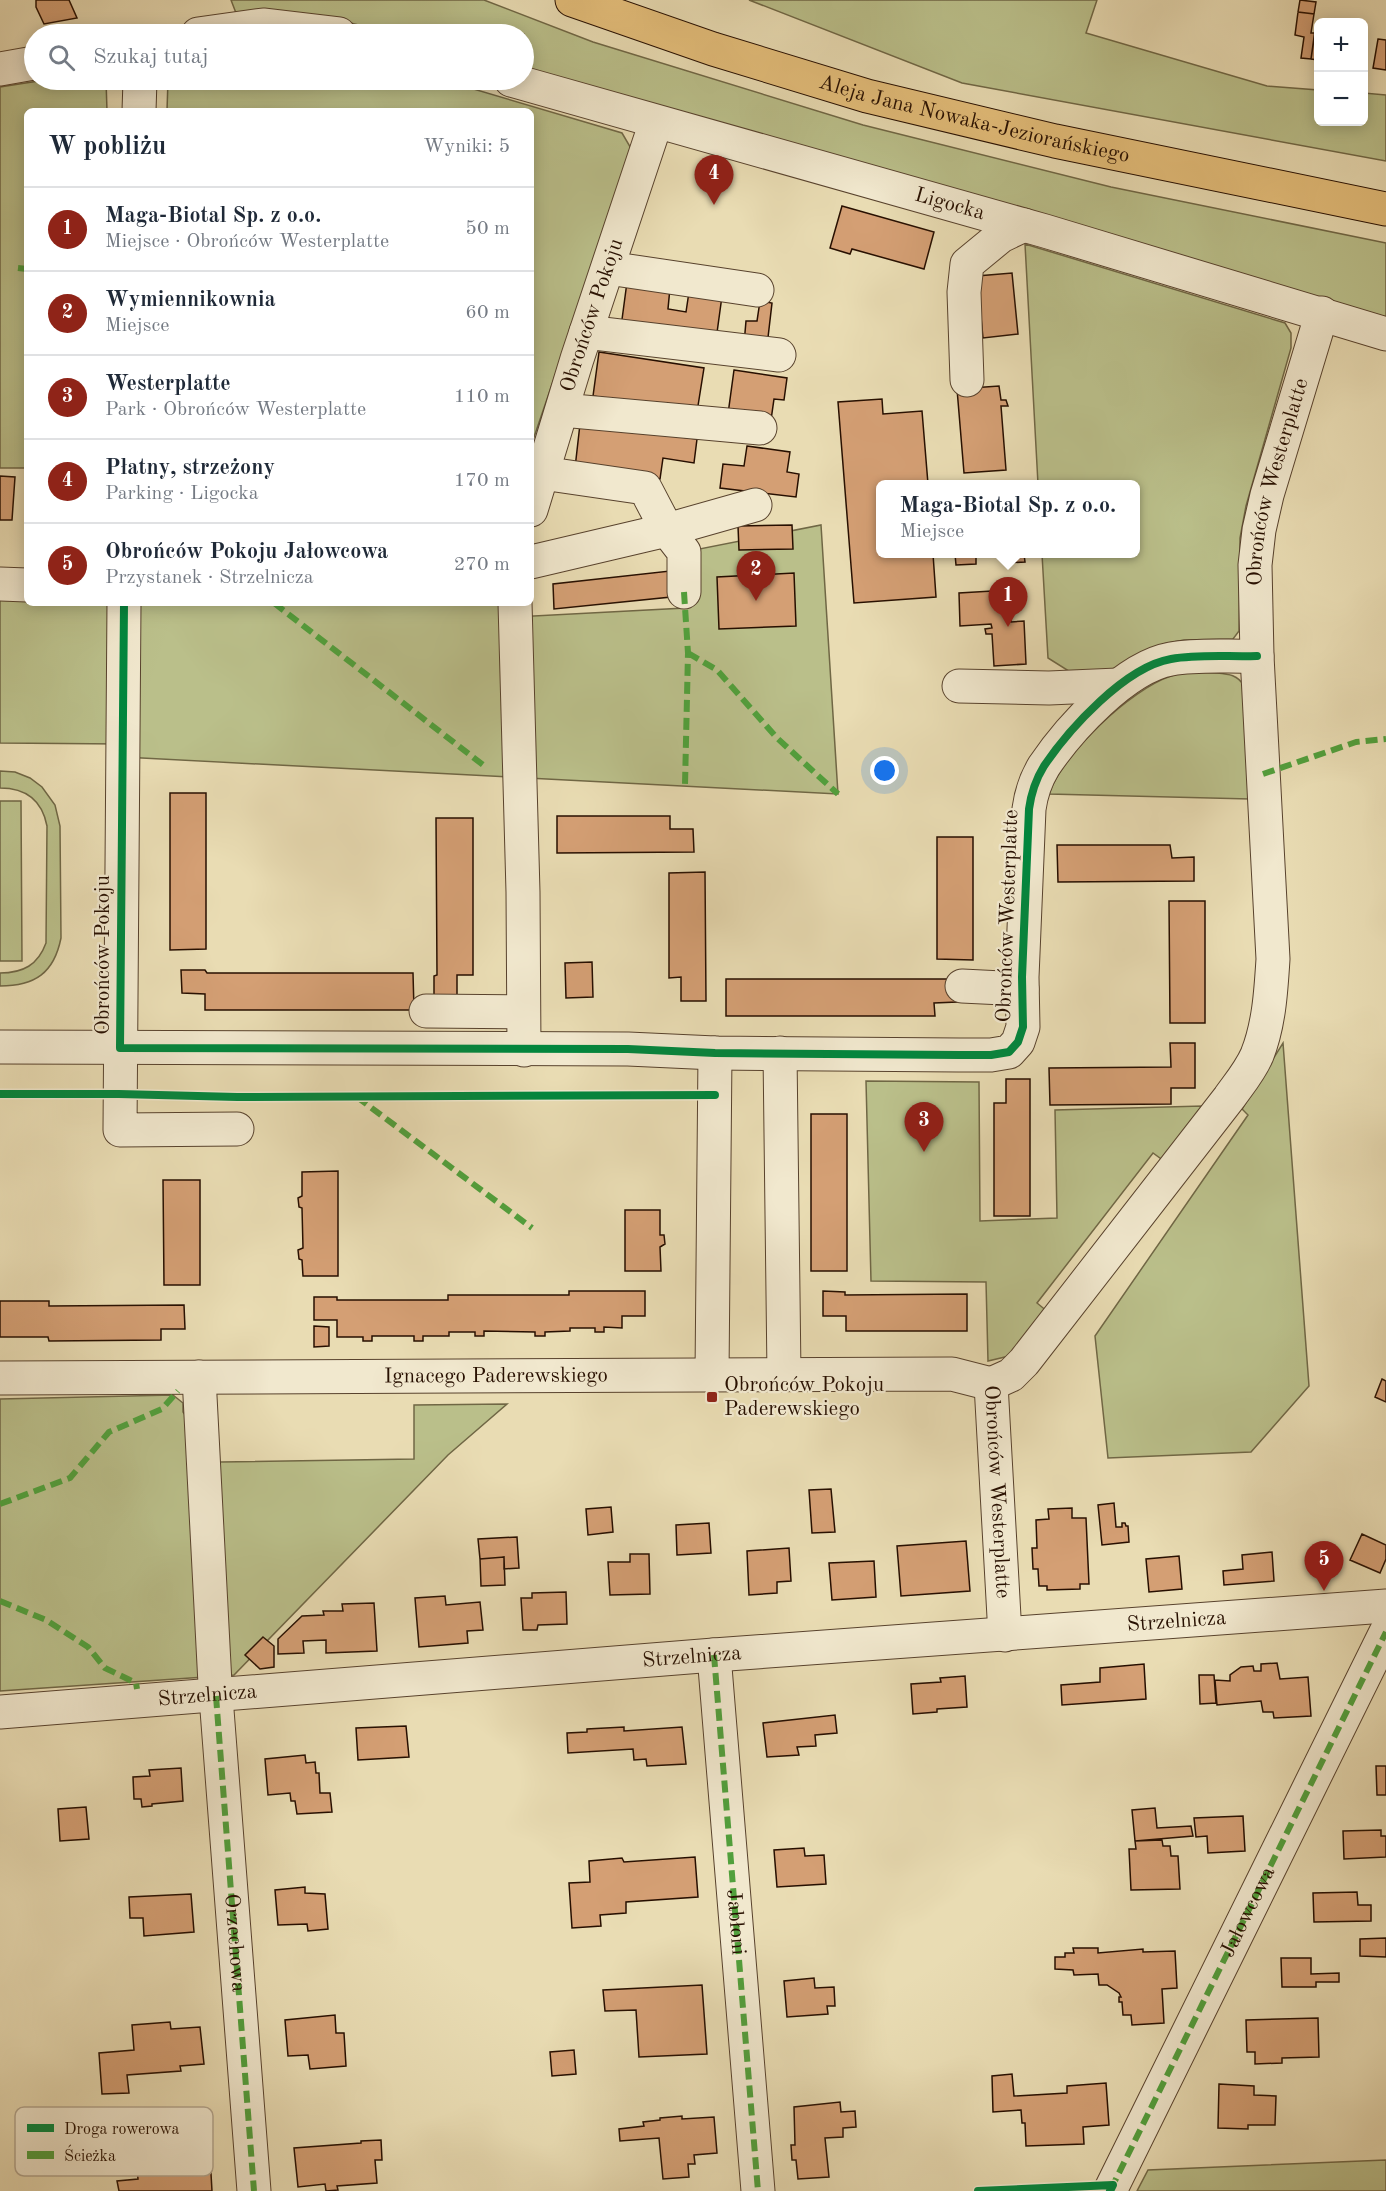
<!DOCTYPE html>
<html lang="pl">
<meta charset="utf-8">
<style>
:root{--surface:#fff;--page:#f6f6f7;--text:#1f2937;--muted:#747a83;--line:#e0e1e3;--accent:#8f2418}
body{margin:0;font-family:"Old Standard TT",serif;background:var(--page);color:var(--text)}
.controls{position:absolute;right:18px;top:18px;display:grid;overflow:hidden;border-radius:9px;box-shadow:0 3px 15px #0003}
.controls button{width:54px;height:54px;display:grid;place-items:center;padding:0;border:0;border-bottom:2px solid var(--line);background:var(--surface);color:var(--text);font:30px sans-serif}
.you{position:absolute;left:885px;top:771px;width:21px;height:21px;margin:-15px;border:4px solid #fff;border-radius:50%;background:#1a73e8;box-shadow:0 0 0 9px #1a73e833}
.badge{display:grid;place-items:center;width:39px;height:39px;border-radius:50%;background:var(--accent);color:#fff;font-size:20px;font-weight:700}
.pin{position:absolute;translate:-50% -50px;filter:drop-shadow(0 2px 3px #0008)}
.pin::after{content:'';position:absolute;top:32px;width:21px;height:18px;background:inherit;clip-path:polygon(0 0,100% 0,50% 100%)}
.popup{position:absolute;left:876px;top:480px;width:264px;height:78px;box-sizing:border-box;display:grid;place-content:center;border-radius:9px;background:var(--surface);filter:drop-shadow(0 2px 4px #0005);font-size:20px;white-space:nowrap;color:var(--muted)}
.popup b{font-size:22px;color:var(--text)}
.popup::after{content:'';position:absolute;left:50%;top:100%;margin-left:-12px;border:12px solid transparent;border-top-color:var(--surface)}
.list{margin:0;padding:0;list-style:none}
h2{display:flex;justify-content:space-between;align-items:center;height:78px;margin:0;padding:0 24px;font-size:26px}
h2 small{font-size:20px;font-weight:400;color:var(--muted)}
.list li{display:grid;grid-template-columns:39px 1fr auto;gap:18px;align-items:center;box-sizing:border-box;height:84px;padding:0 24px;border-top:2px solid var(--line)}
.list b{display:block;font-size:22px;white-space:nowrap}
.list p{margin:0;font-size:20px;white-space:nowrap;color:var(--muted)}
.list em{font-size:20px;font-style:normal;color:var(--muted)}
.icon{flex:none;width:33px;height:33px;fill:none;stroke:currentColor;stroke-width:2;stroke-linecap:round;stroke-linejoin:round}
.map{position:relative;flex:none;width:1386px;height:2191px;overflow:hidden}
.search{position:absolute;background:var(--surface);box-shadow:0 3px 15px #0003;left:24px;top:24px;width:510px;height:66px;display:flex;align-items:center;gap:15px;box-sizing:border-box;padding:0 21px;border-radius:33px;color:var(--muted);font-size:22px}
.panel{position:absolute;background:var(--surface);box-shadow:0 3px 15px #0003;left:24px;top:108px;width:510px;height:498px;border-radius:9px}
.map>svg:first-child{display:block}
</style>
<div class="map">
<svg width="1386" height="2191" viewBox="0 0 1386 2191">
<rect width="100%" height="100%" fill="#e9dcb3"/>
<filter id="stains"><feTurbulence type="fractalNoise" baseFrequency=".00333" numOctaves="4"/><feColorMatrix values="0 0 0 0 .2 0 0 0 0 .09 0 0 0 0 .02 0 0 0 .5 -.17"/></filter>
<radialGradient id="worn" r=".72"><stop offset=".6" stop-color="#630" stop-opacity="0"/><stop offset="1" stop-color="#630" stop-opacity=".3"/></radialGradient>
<path fill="#babf8a" stroke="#706745" stroke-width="1.5" d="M231,0H484L593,42L863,125L1111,187L1386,243V317L524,71V34H394L319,15L236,13Z
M749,0H1097L1086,33L1267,86L1318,90V122H1364V93L1386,95V161L962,83Z
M45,80H106L107,111H27L26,468H0V87Z
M168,80H443L622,133L632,150L531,446V111H167Z
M1025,244L1285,323L1291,333V348L1246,506L1240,538L1239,631L1233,639L1184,640L1163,644L1116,674L1075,675L1048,658L1042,554H1136V484H1038Z
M821,525L838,794L123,757L122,744L0,743V584L27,585V603H515V617L685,608L684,552Z
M1217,673C1229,674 1238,675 1244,686L1250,799L1049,794C1062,754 1131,689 1171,676C1184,671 1203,672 1217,673Z
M0,771L15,772L30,778L42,787L55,805L60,826L61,938C54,973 35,986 0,986V973C23,973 38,965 46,943L47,826C42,800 26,788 0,788Z
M0,801H21L22,961H0Z
M1283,1043L1309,1386L1251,1452L1108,1458L1095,1336L1248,1115L1242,1109Z
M866,1081L979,1082L980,1221L1057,1218L1055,1110L1202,1106L1164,1161L1153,1153L1037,1303L1048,1312L1009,1356L988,1361L986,1282L871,1281Z
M173,1395L183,1403V1412L220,1462L414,1459V1405L507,1404L448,1455L234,1675L0,1691V1399Z
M1386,2160V2191H1137L1148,2170Z"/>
<path fill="#d49f74" stroke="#270f00" stroke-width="1.5" d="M36,0H69L77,18L44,24L36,7Z
M1300,0L1316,2L1314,14L1298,12Z
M1298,12L1314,14L1311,33H1315L1311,59L1301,58L1304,37L1295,35Z
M1315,30H1318V60L1311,59Z
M1378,39L1386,40V70L1373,68Z
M842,206L934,232L924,269L852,249L850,254L830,248Z
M1012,273L1018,334L983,338L977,276Z
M627,282L670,288L668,309L686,312L689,292L722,296L716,340L621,327Z
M760,301L772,303L767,346L744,344L746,321H757Z
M599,352L704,368L697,412L593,396Z
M734,370L787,378L784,400L774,399L771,420L728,414Z
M999,386L1001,400H1006L1008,406H1001L1006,470L964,473L957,389Z
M882,399L883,414L922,411L928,484H880V554H933L936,597L854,603L838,402Z
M580,424L697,439L694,463L663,458L660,479L575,468Z
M747,446L790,452L787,472L799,474L796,497L720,488L723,464L744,466Z
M0,476L15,477L12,520H0Z
M792,525L793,549L739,550L738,526Z
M955,554H976V564L956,565Z
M1006,554H1024L1025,562L1006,563Z
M670,571L671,597L554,609L553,584Z
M794,573L796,626L719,629L717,577Z
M1009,590L1011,622L1024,621L1026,664L994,666L992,634H986L985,629L992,628L991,624L960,626L959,593Z
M170,793H206V949L170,950Z
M557,816H670V829H693L694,852L557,853Z
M436,818H473V975H457V998H434V976L437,975Z
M937,837H973V960L937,959Z
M1057,845H1170L1172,858L1194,857V881L1058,882Z
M705,872L706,1001H681V977L669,978V873Z
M1169,901H1205V1023H1170Z
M592,962L593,997L566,998L565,963Z
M181,970H205L207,973H413L414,1010H205V994L182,993Z
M726,979H957V1002L934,1003L935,1016H726Z
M1170,1043H1195V1088H1171V1104L1050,1105L1049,1068L1171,1067Z
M1006,1079H1030V1216H994V1103H1006Z
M811,1114H847V1271H811Z
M338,1171V1276H303L302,1260L299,1259L298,1250L303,1248L302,1208L299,1207L298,1198L302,1196V1172Z
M163,1180H200V1285H164Z
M625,1210H660V1235H664L665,1244L660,1247L661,1271H625Z
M569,1291H645V1316H622V1328L604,1327V1332H595V1328H570V1331L545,1332V1336H535V1332L484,1331V1336H475V1332H449V1336H423V1341H414V1336H372V1341H363V1337H337V1320H314V1297H337V1300H448V1295H569Z
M823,1291L845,1292V1295L967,1294V1331H846V1316H823Z
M0,1301H49V1306L184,1305L185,1329H161V1340L49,1341L48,1337H0Z
M314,1326L329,1327V1346L314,1347Z
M1382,1379L1386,1381V1402L1375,1397Z
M831,1489L835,1532L812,1533L809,1490Z
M1114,1503L1116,1527H1122V1523H1125L1126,1526H1128L1129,1542L1102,1545L1098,1505Z
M611,1507L613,1532L588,1535L586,1509Z
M1072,1508V1518H1086L1089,1584H1080V1589L1047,1590V1586H1039L1038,1569H1033L1032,1548H1037L1036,1520L1049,1519L1048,1509Z
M709,1523L711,1553L677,1555L676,1525Z
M1362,1534L1386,1545V1559L1380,1573L1350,1560Z
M517,1537L519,1568L504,1569V1557L480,1559L478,1539Z
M966,1541L970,1591L901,1596L897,1546Z
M789,1548L791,1581L777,1582V1593L749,1595L747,1551Z
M1272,1552L1274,1581L1224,1585L1223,1571L1243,1569L1242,1555Z
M630,1554H649L650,1594L610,1595L608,1562H630Z
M1179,1556L1182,1589L1149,1592L1146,1559Z
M504,1557L505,1585L481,1586L480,1559Z
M874,1561L876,1597L832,1600L829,1563Z
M566,1592L567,1624L538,1625L537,1630H523L521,1598H532V1593Z
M445,1596L446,1605L480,1602L483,1630L467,1631L468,1643L419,1647L415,1598Z
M374,1603L377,1651L326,1653V1640L303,1641L304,1653L278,1654V1639L302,1616L324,1615L323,1611H343L342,1604Z
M263,1637L274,1646V1667L260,1669L245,1655Z
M1277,1663L1280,1679L1308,1677L1311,1716L1274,1718L1273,1712H1263L1261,1701L1217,1705L1215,1680L1230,1681V1675L1241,1667L1253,1666L1254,1671H1261V1664Z
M1144,1664L1146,1699L1062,1705L1061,1685L1100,1682V1668Z
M1199,1675H1214L1216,1703L1200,1704Z
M965,1676L967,1707L937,1709V1712L913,1714L911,1684L941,1682L940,1678Z
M835,1715L837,1733L815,1735L816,1746L797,1747L799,1755L767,1757L763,1723Z
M406,1726L409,1757L358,1760L356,1728Z
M624,1727V1731L682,1727L686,1764L647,1766L646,1759L634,1760L633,1749L568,1753L567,1733L587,1732V1729Z
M305,1755L306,1763L315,1762L316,1773H319L320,1793H330L332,1812L297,1814L295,1801H291L290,1793L268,1795L265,1759Z
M1376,1766H1386V1795H1377Z
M181,1768L183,1801L152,1804V1806L142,1807L141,1799H134L133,1777L150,1776L149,1770Z
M86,1807L89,1839L60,1841L58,1809Z
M1155,1808L1157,1828L1191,1826L1193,1836L1135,1841L1132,1810Z
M1243,1816L1245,1851L1208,1853L1207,1836L1196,1837L1194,1818Z
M1381,1830V1836H1386V1857L1344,1859L1343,1831Z
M1162,1840L1163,1846H1170L1171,1856H1178L1180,1889L1131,1890L1129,1849H1136L1135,1841Z
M804,1848L805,1856L824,1855L826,1884L777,1887L774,1850Z
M695,1857L698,1897L626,1902V1913L600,1915L601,1926L572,1928L569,1883L590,1882L589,1861L622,1858L624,1862Z
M305,1887V1893L325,1894L328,1929L308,1931L307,1924L278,1925L275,1890Z
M1357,1892L1358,1905H1371V1921L1314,1922L1313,1893Z
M191,1894L194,1932L144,1936L143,1918H130L129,1897Z
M1386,1938V1957L1360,1956V1939Z
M1073,1948H1098V1953L1143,1949V1952L1175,1951L1177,1988L1162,1989L1164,2023L1132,2025L1131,2015H1123L1122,2002H1119V1997H1121L1119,1993L1107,1985H1099L1098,1974L1074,1975L1073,1970L1055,1969V1957H1065V1953H1074Z
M1281,1958H1311V1974L1339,1973V1982H1316V1987H1282Z
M814,1978L815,1988L834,1987L835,2006H827L828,2014L787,2017L784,1981Z
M702,1985L707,2054L639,2057L636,2010L605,2011L603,1990Z
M335,2015L336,2033H344L346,2066L310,2069L308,2055L288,2056L285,2020Z
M1318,2018L1319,2057L1282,2058V2063L1255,2064V2052H1247L1246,2020Z
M170,2022L171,2029L200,2027L204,2064L180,2066L181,2071L127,2075L129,2093L102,2094L99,2053L134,2050L132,2025Z
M574,2050L576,2074L552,2076L550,2052Z
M1012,2074L1014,2096L1067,2093V2086L1106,2083L1109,2125L1083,2127L1084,2144L1026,2146L1025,2123H1022L1021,2110L993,2112L992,2076Z
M1219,2084L1254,2086V2095L1276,2096L1275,2125H1248V2129L1218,2128Z
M840,2102L841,2112L855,2111L856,2127L843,2128V2137L825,2138L829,2177L798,2179L796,2160H792L791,2145H795L794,2107Z
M682,2116V2119L714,2117L717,2153L694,2155L695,2164H688L689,2177L663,2179L659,2138L620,2141L619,2129L644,2126L643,2122L660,2120V2118Z
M169,2125L171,2151L205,2149L206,2156H210L212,2191H119L117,2181L138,2179L133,2127Z
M381,2140L382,2160H375L377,2183L337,2186L338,2190L326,2191L325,2184L298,2187L294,2148L361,2143V2141Z"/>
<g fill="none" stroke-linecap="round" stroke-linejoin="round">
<g stroke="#58422d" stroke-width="35">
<g id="minor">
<path d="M198,34L263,25L339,34"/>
<path d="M0,69L34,63"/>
<path id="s1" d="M511,80L1045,231L1386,334"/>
<path d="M139,111L140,80"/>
<path d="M608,268L757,290"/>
<path d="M586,332L779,355"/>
<path d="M967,380L964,292L967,264L1001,236L1024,225"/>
<path d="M562,410L760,428"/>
<path d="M542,473L645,488L667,530L684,552V592"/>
<path id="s2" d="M531,510L577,359L656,122"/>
<path d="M531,562L667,530L755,505"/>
<path d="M0,584L27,585"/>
<path d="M124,603L120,1130L237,1129"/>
<path d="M515,603L523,892L524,1050"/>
<path d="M959,686L1049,688L1118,685"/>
<path d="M962,986L1022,989"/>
<path d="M426,1011L523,1012"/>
<path d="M0,1047L628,1049L715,1053L959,1055H991L1009,1052L1018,1042L1023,1027L1022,977L1029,809C1031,794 1036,779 1044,766C1069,729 1125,667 1171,659C1199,654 1229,657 1257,656"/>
<path d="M780,1053L784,1374"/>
<path d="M712,1375L715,1053"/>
<path id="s3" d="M199,1377L215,1684L254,2191"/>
<path id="s4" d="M0,1378L952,1374L991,1384"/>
<path id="s5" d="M991,1384L1011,1375L1024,1362L1229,1098C1239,1084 1250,1071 1257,1055C1269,1025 1271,991 1273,959L1257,656L1255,565L1259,530L1267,495L1322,313"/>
<path id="s6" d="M991,1384L1005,1635"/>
<path d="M714,1655L758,2191"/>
<path id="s7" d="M0,1712L714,1655L1386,1606"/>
<path d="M1110,2191L1386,1632"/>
</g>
</g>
<g stroke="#270f00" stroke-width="35">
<g id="major">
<path id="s8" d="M572,0L713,49L867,96L1055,141L1386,209"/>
</g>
</g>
<use href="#minor" stroke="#f1e8ce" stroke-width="33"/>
<use href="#major" stroke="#e4be7a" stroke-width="33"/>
<g stroke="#51a03c" stroke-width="6" stroke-dasharray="12 6" stroke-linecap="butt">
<path d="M18,268L27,269"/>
<path d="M684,592L688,653L685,785"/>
<path d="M274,603L487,768"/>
<path d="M688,653L717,670L777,738L838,794"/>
<path d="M1263,774L1356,742L1386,739"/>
<path d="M357,1097L532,1228"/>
<path d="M0,1504L70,1478L109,1432L162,1409L178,1391"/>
<path d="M0,1601L46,1620L88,1647L105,1668L136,1683L137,1689"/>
<path id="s9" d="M714,1655L758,2191"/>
<path d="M216,1696L254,2191"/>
<path id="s10" d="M1111,2189L1386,1632"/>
</g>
<g stroke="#f1e8ce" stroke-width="11">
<path id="cycleway" d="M124,603L120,1048L628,1049L715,1053L959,1055H991L1009,1052L1018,1042L1023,1027L1022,977L1029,809C1031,794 1036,779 1044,766C1069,729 1125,667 1171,659C1199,654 1229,657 1257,656
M0,1094H119L237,1097L715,1095
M978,2191L1113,2185L1110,2191"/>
</g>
<use href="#cycleway" stroke="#00873e" stroke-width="8"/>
</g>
<rect fill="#8f2418" stroke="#f1e8ce" stroke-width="2" x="706" y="1391" width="12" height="12" rx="3"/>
<g text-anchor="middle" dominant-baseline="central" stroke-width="4.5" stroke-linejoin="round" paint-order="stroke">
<g font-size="21" fill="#270f00" stroke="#f1e8ce">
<text stroke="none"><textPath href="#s8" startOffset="420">Aleja Jana Nowaka-Jeziorańskiego</textPath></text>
<text stroke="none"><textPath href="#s1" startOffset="456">Ligocka</textPath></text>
<text stroke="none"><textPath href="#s2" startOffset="204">Obrońców Pokoju</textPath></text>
<text stroke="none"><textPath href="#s5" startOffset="1004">Obrońców Westerplatte</textPath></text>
<text transform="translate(1008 916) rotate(-88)">Obrońców Westerplatte</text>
<text transform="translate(103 955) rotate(-90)">Obrońców Pokoju</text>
<text stroke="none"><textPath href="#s4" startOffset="496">Ignacego Paderewskiego</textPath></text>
<text stroke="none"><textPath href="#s6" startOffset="108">Obrońców Westerplatte</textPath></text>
<text stroke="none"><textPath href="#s7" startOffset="1180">Strzelnicza</textPath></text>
<text stroke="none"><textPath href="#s7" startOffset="694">Strzelnicza</textPath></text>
<text stroke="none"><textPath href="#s7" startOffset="208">Strzelnicza</textPath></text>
<text stroke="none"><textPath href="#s10" startOffset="309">Jałowcowa</textPath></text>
<text stroke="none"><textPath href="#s9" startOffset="268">Jabłoni</textPath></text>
<text stroke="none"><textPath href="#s3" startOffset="567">Orzechowa</textPath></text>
</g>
<g font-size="21" fill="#270f00" stroke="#f1e8ce" text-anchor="start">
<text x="724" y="1385">Obrońców Pokoju<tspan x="724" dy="24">Paderewskiego</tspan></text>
</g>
</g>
<rect x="15" y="2107" width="198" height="69" rx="9" fill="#f1e8ce" stroke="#b4a790" stroke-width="1.5"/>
<rect x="27" y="2124" width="27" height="8" fill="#00873e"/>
<rect x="27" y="2151" width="27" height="8" fill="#51a03c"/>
<g font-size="16" fill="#270f00">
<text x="64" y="2134">Droga rowerowa</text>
<text x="64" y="2161">Ścieżka</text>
</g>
<rect width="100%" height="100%" filter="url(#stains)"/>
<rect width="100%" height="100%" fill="url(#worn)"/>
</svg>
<div class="controls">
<button>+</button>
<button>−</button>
</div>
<div class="you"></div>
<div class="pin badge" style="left:1008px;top:627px">1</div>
<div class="popup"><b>Maga-Biotal Sp. z o.o.</b>Miejsce</div>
<div class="pin badge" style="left:756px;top:601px">2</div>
<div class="pin badge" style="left:924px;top:1152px">3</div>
<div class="pin badge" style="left:714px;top:205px">4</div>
<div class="pin badge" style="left:1324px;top:1591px">5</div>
<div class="search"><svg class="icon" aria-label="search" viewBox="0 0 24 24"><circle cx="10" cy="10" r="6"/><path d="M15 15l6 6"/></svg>Szukaj tutaj</div>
<section class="panel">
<h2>W pobliżu<small>Wyniki: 5</small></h2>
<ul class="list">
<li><span class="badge">1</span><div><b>Maga-Biotal Sp. z o.o.</b><p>Miejsce · Obrońców Westerplatte</p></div><em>50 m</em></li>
<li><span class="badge">2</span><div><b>Wymiennikownia</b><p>Miejsce</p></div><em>60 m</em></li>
<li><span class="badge">3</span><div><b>Westerplatte</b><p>Park · Obrońców Westerplatte</p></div><em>110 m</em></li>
<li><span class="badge">4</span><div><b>Płatny, strzeżony</b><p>Parking · Ligocka</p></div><em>170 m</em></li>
<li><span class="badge">5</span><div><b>Obrońców Pokoju Jałowcowa</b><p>Przystanek · Strzelnicza</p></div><em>270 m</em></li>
</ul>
</section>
</div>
